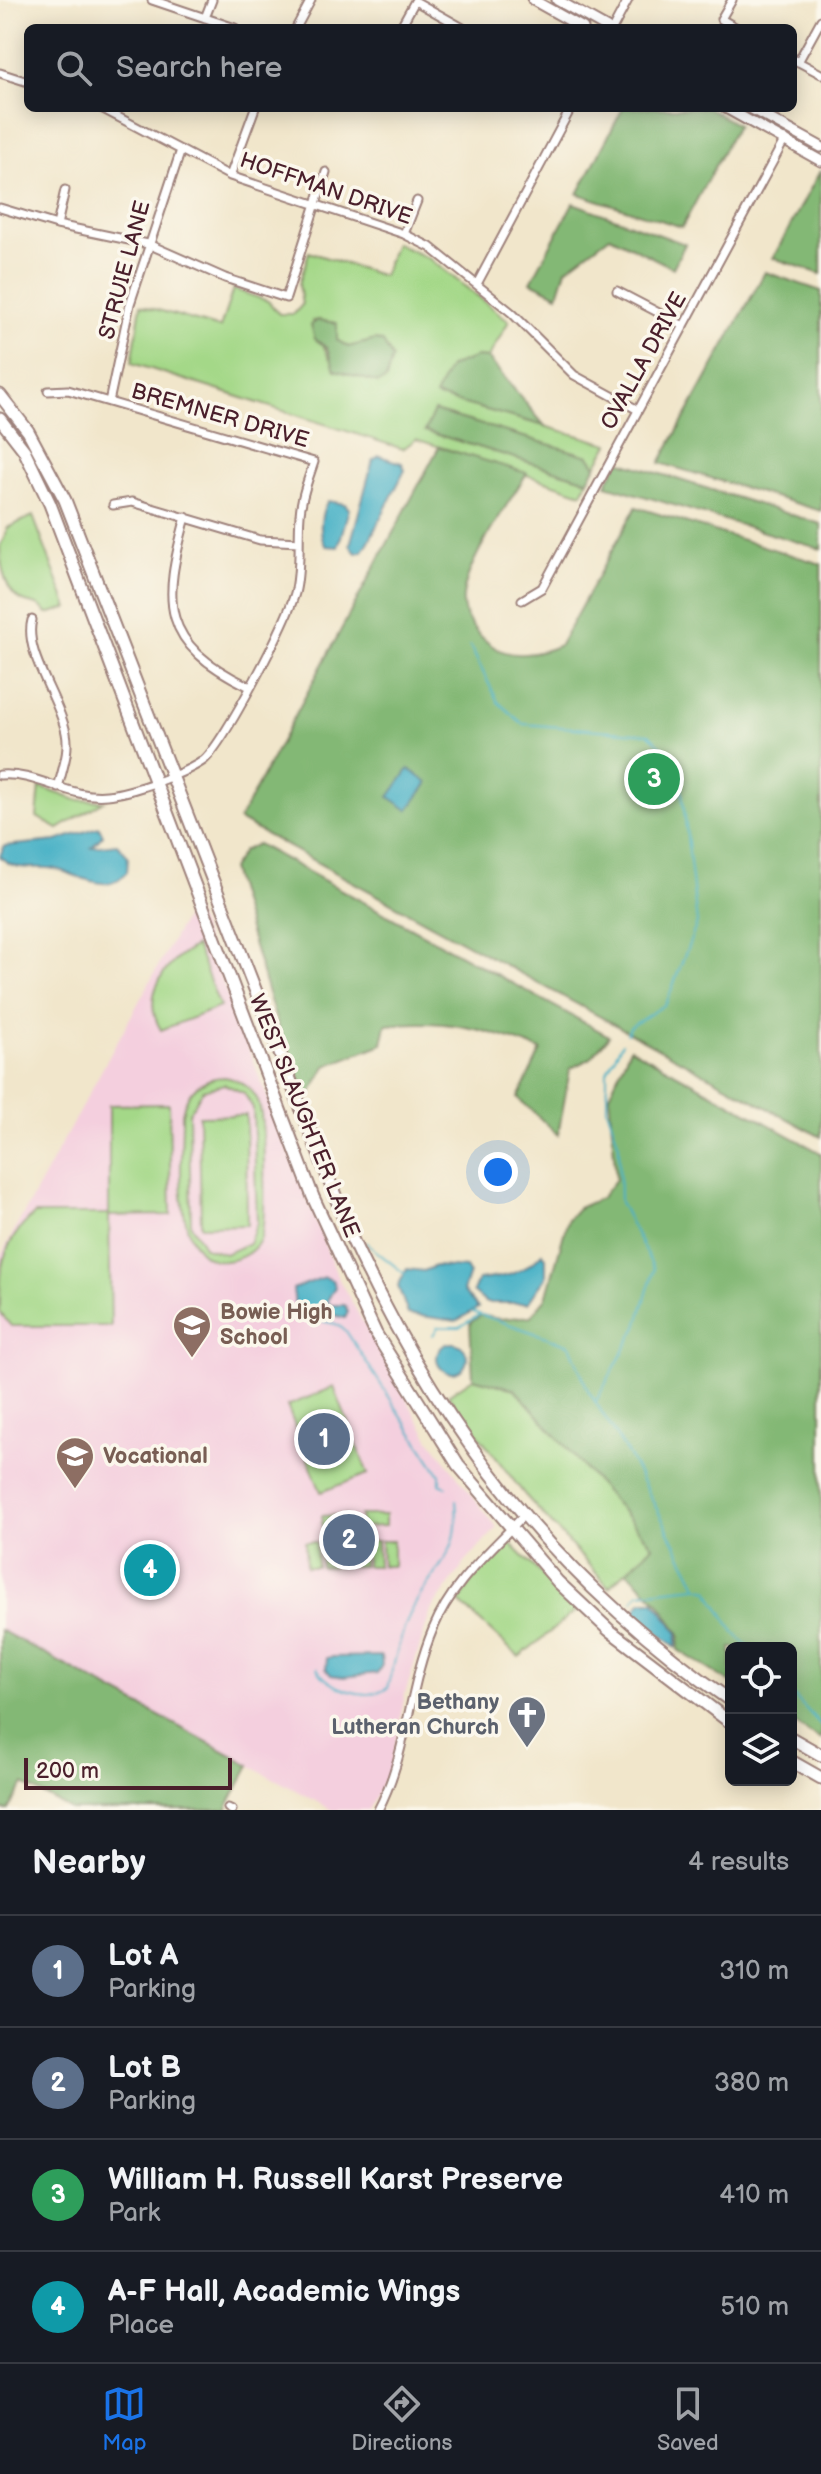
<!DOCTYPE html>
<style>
:root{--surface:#171b24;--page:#242831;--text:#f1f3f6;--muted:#9ea1a6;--line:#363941;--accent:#1a73e8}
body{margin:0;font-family:"Balsamiq Sans",sans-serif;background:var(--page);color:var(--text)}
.controls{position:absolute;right:24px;bottom:24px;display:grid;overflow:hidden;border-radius:12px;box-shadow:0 4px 20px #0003}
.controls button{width:72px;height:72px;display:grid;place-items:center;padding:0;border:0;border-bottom:2px solid var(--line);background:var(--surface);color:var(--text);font:40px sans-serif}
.scale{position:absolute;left:24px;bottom:20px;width:208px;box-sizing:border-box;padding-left:8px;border:4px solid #4a1f2b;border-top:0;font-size:22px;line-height:28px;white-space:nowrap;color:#4a1f2b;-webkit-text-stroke:6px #fbf7ec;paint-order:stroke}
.you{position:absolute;left:498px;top:1172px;width:28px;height:28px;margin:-20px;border:6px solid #fff;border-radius:50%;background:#1a73e8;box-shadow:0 0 0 12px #1a73e833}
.badge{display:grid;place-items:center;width:52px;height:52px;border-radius:50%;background:var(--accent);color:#fff;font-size:26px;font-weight:700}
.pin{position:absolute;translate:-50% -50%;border:4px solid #fff;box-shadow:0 2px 8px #0006}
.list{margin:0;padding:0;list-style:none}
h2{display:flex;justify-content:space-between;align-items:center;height:104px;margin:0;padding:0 32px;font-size:34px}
h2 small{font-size:26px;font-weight:400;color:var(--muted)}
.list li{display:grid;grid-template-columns:52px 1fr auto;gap:24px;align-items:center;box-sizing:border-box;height:112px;padding:0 32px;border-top:2px solid var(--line)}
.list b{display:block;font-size:30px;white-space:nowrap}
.list p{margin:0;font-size:26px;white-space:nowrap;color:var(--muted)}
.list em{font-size:26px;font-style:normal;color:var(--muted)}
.icon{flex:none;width:44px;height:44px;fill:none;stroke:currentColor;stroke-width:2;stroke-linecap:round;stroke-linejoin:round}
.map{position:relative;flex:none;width:821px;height:1810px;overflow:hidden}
.search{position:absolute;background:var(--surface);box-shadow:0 4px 20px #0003;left:24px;right:24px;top:24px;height:88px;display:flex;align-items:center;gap:20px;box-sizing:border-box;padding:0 28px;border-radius:12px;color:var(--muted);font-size:30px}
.sheet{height:552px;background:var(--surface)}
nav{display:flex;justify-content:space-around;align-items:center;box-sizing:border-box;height:112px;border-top:2px solid var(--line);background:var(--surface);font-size:22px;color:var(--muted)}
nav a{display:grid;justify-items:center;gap:4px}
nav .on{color:var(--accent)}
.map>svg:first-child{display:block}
</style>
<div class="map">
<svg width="821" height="1810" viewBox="0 0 821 1810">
<rect width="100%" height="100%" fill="#fbf7ec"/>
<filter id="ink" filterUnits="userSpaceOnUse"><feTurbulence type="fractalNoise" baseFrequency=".0125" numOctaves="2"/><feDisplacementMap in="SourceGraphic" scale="16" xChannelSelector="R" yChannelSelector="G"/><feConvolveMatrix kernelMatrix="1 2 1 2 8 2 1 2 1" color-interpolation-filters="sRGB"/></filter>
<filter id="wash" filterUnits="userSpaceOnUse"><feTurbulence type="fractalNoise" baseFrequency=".006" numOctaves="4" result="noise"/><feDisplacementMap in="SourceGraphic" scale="32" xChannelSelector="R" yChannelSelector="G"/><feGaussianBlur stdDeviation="1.8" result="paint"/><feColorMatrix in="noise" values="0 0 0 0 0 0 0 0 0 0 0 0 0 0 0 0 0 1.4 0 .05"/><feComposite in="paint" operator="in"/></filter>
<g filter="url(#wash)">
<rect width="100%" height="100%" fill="#f1e6cb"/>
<path fill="#f4cfde" d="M192,904L338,1278L430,1440L497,1528L465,1563L431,1610L405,1694L390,1770L368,1810H332L0,1630V1257Z"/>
<path fill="#a4d888" stroke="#777c5a" stroke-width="2" fill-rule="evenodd" d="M395,243L430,259L509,321L488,358L476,357L436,396L609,444L596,466L589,456L434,411L426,431L588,480L582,493L416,439L403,449L132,363L141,305L220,328L233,289L268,301L279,314H294L302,305L299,284L309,252L383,276ZM318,320L337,323V340L349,347L376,340L329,358L312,321Z
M33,516L68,608L47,614C41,604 36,605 26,602C6,596 0,565 0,546C3,538 7,537 7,528Z
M40,787L76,800L104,801L58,829L37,817Z
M196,946L220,1007L161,1030C140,995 165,963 196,946Z
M225,1077C239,1080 252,1087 258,1101C265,1117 267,1225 260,1240C253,1253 239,1260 225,1261C168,1263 183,1151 182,1114C186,1091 202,1077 225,1077ZM224,1084L244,1093L253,1108L257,1223L249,1243L225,1254L205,1248L191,1225L189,1112L203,1090Z
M169,1104L171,1215L109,1216L111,1326H11L0,1312C0,1269 0,1243 35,1214H109V1105Z
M246,1115L247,1225L201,1226L199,1116Z
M473,1378L515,1389L654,1546L609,1587L525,1495L448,1395Z
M334,1387L368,1474L321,1492L287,1406Z
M346,1515V1527H322V1516Z
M360,1515H385V1526L361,1527Z
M366,1541H377L378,1566H366Z
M381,1541H393V1566H382Z
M305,1542H316L317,1567H306Z
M320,1542H332V1567H321Z
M336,1542H347V1566L336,1567Z
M351,1542H362L363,1566H351Z
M510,1543L577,1610L519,1657L459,1602L480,1569Z"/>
<path fill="#83b874" stroke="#666c50" stroke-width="2" d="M623,108H708L737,125L682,227L578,194Z
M820,171H821V274L773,258Z
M573,203L685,244L673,268L610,236L566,269L558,295L531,282Z
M765,272L821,291V511L660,463Z
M318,320L337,323V340L348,347L376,340L383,342L392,358L386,380L378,383L335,370L327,348L315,339L311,325Z
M476,357L488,358L545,426L435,396L449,367Z
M434,411L589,456L596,466L588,480L425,431Z
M439,447L527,473C508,505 459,570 463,605C465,621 479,636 491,645C511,660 539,654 560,645L636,507L821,564V1137L239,820Z
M619,461L821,524V549L606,485Z
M257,844L609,1036L591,1058L570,1069L558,1135L518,1098L541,1050C486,1029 446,1018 386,1025L382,1044L326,1066L308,1099L278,1027L231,869L243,851Z
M630,1048L821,1153V1740L791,1721V1648H731V1683L678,1650L680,1634L658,1602L627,1571L653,1546L515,1389L473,1378L470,1323L481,1315L499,1319L531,1316L546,1298L568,1219L578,1208L601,1198L616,1179L609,1095Z
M0,1630L250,1765L226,1810H71L24,1784L9,1810H0Z"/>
<path fill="#47b1c6" stroke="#486878" stroke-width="2" d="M379,456L402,463L405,470L368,543L363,551L356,553L350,545L373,460Z
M328,501L345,504L349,509L338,547L326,546C318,536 320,511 328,501Z
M409,769L428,783L408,810L389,797Z
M99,827L103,835L92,847L117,844L128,856L127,872C108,896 77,874 55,869C35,865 16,874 0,856L4,846L56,841Z
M542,1253L546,1257V1277L528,1303H486L473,1292L478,1280C506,1277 523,1274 542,1253Z
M435,1266L466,1268L469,1273L463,1291L478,1308L456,1321L408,1314L398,1286L407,1269L424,1271Z
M324,1277L332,1280L335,1287L327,1301L331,1305H345L348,1312L345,1318L319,1311L308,1315L296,1313L293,1289Z
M437 1358a15 15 0 1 1 30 0a15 15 0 1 1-30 0Z
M642,1601H654L678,1633L676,1647L633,1613Z
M381,1656L382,1665L377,1673L344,1677L331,1675L326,1669L327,1658L331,1657Z"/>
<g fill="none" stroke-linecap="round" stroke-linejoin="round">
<path stroke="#47b1c6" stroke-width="2" d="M470,646L498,702L523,724L649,734L664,749L681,783L697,923L666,1004L630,1027L627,1033
M366,1243L405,1274
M473,1312L570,1345L588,1390L629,1456L698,1587L708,1590L734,1632L749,1648
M307,1313L306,1318L336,1324L346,1331L440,1475V1484L447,1487
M433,1335L438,1327H459L479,1315
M596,1401L637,1327L654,1269L620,1202L619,1145L607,1108V1071L622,1043
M633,1601L639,1593L696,1587
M317,1668C326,1687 368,1703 387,1688C395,1662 401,1630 414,1606C438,1562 461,1556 456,1500
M791,1693L821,1725"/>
</g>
</g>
<g filter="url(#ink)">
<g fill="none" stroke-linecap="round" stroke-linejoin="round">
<g stroke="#9e827b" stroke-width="11">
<path id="street" d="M152,0L235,28
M732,0L721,19L737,28
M205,18L212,0
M296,28L311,0
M400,28L415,1L463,28
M613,28L628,0
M793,59L821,74
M798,62L821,20
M0,73L28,82
M101,108L230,176L404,234L430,247L512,313L574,375L638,410
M230,176L255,108
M0,208L57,225L148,244L225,278L286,298L326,172
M57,225L65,190
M404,234L417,201
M477,284L571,108
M617,291L684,326
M109,402L130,304L181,150
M113,505L132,502L260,540L299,542
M186,517C162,604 160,643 248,686
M522,600L542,588L785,139
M32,620C23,652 60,699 66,733C70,751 62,770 58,788
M0,775C38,772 69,799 107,795C130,793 185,774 204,760C224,743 291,616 296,589C301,565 298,540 300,515C301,497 308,480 314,462L68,390L48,391
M228,1808L232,1810
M378,1810C408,1753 408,1688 433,1629C453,1581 489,1553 523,1516"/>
</g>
<g stroke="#9e827b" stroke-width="13">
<path id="secondary" d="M533,0L583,28
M557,0L607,28
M726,108L821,161
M750,108L821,147"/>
</g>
<g stroke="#9e827b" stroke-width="15">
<path id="primary" d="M0,395L28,431L65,500L352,1239C440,1430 557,1581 731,1701
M0,419L24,450L50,504L313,1197L376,1334L458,1465L558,1582L609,1630L731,1723
M791,1738L821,1755
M791,1761L821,1778"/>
</g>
<use href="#street" stroke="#fff" stroke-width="7"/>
<use href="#secondary" stroke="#fff" stroke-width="9"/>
<use href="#primary" stroke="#fff" stroke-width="11"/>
</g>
</g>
<defs>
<g id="school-pin" transform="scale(2)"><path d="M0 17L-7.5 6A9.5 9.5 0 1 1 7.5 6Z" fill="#8d6e63" stroke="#fbf7ec"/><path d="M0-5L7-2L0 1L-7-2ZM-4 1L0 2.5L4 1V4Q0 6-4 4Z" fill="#fff"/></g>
<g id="church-pin" transform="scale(2)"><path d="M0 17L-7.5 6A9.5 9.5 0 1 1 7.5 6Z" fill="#6b7280" stroke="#fbf7ec"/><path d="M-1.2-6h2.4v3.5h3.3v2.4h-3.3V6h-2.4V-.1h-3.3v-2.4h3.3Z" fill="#fff"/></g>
</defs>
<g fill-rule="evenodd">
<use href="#school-pin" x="192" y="1325"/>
<use href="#school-pin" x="75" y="1456"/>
<use href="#church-pin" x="527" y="1715"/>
</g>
<g text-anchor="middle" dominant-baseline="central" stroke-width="7" stroke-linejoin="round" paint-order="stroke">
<g font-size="22" fill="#4a1f2b" stroke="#fbf7ec">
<text transform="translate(326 189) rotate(19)">HOFFMAN DRIVE</text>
<text transform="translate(125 270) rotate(-75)">STRUIE LANE</text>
<text transform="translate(644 361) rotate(-61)">OVALLA DRIVE</text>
<text transform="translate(220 416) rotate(16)">BREMNER DRIVE</text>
<text transform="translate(304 1116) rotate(68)">WEST SLAUGHTER LANE</text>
</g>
<g font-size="22" font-weight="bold" fill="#785e54" stroke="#fbf7ec" text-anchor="start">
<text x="220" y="1312">Bowie High<tspan x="220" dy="25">School</tspan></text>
<text x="103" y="1456">Vocational</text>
</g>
<g font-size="22" font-weight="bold" fill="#5b616d" stroke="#fbf7ec" text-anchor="end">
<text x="499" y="1702">Bethany<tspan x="499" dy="25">Lutheran Church</tspan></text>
</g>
</g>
</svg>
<div class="controls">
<button><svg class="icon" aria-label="locate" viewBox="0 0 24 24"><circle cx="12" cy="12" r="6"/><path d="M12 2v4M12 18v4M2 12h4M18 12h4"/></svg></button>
<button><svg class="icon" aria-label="layers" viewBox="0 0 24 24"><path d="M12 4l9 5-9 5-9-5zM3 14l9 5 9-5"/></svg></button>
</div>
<div class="scale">200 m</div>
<div class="you"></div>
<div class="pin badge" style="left:324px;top:1439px;background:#5c6f8a">1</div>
<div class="pin badge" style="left:349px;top:1540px;background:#5c6f8a">2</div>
<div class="pin badge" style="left:654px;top:779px;background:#2e9e5b">3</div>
<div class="pin badge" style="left:150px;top:1570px;background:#0f9aa8">4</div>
<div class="search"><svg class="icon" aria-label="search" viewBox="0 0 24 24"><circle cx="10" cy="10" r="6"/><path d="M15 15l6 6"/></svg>Search here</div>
</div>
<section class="sheet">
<h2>Nearby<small>4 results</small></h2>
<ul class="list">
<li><span class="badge" style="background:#5c6f8a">1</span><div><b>Lot A</b><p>Parking</p></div><em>310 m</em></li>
<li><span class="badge" style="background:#5c6f8a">2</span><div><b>Lot B</b><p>Parking</p></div><em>380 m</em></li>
<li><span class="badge" style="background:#2e9e5b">3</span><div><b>William H. Russell Karst Preserve</b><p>Park</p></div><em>410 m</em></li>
<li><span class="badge" style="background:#0f9aa8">4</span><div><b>A-F Hall, Academic Wings</b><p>Place</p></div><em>510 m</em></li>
</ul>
</section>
<nav>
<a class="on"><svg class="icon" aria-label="map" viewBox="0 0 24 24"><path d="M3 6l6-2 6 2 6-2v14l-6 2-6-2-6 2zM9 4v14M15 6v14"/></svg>Map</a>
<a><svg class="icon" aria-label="directions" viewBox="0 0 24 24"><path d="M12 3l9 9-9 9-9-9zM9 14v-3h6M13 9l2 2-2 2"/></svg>Directions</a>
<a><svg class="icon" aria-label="saved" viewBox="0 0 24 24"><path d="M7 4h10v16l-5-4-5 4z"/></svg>Saved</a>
</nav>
